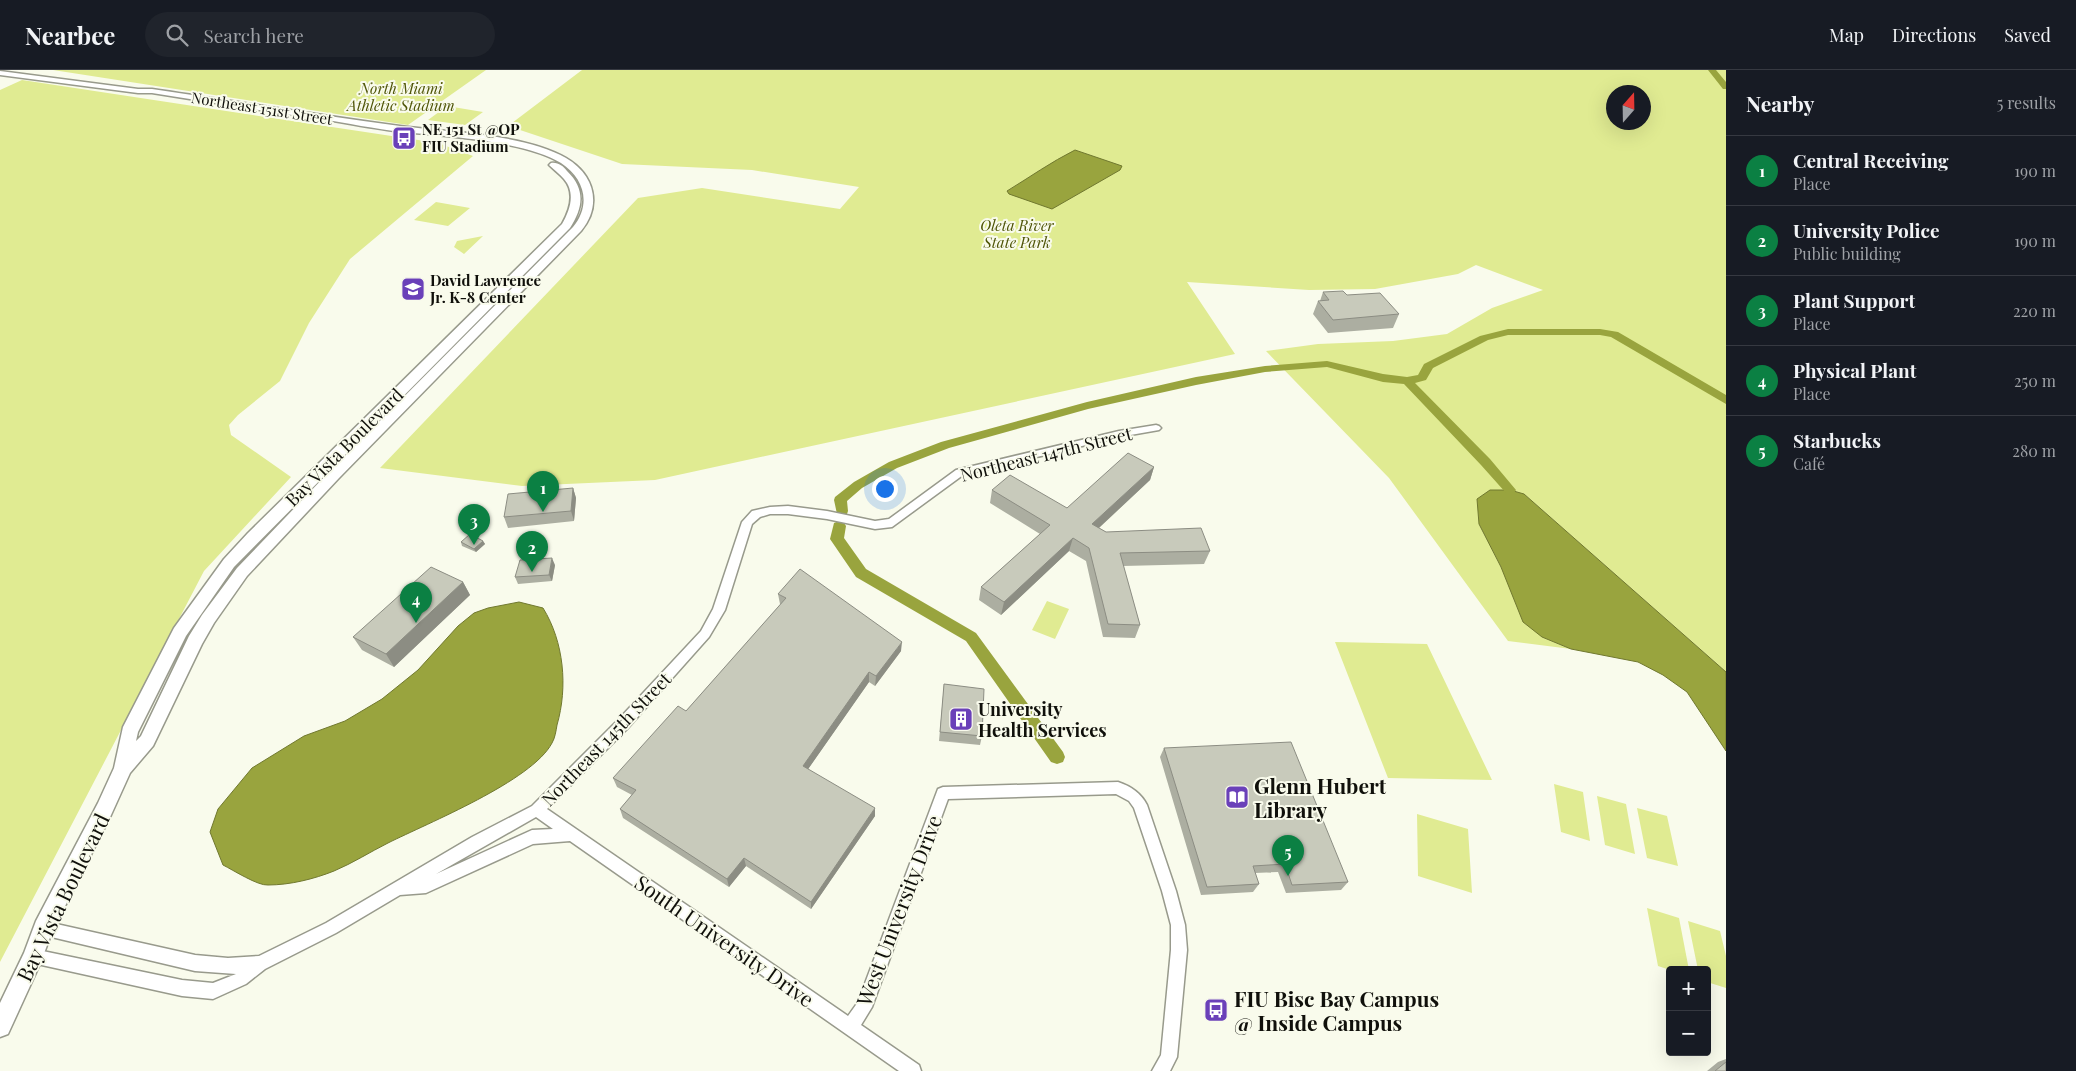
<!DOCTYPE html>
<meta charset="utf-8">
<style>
:root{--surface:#171b24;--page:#20242c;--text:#f1f3f6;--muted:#9ea1a6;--line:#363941;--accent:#0b8043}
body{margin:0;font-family:"Playfair Display",serif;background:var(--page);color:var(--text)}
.controls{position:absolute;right:15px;bottom:15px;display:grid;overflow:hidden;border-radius:5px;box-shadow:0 5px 20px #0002}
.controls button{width:45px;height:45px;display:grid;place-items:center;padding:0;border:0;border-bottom:1px solid var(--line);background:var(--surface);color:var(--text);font:25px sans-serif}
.compass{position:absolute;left:1606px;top:15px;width:45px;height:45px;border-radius:50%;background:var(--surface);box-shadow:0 5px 20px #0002;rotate:20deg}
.you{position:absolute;left:884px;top:418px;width:18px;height:18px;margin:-12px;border:4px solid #fff;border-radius:50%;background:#1a73e8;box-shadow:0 0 0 8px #1a73e833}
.badge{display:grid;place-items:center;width:32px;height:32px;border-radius:50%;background:var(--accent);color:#fff;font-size:16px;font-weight:700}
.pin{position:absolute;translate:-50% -41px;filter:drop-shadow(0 1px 2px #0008)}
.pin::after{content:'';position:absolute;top:26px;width:18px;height:15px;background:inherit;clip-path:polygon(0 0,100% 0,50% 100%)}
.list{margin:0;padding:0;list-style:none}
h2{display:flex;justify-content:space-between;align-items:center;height:65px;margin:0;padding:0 20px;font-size:21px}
h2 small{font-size:16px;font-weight:400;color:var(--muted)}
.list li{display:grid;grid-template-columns:32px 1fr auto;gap:15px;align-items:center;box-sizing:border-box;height:70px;padding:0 20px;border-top:1px solid var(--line)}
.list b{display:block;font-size:19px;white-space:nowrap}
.list p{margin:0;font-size:16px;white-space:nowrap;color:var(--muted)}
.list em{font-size:16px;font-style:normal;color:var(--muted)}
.icon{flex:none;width:28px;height:28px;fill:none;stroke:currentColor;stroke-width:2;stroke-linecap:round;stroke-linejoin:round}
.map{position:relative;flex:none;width:1726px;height:1001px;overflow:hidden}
header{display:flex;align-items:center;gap:30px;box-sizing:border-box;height:70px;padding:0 25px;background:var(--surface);border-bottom:1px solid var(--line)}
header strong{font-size:24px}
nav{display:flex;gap:28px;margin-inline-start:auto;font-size:18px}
.search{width:350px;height:45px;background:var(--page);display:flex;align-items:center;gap:12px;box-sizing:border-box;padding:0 18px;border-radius:28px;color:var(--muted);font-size:19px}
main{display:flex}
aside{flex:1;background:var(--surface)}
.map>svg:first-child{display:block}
</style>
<header>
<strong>Nearbee</strong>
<div class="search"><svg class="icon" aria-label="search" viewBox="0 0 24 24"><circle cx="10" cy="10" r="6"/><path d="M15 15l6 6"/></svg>Search here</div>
<nav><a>Map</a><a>Directions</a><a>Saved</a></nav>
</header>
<main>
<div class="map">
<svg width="1726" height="1001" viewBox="0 0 1726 1001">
<rect width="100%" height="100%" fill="#f9fbec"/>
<path fill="#e0eb92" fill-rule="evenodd" d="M53,0H486L408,55Z
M582,0H1726V602L1524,424L1479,454L1501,497L1542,567L1571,579L1508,571L1389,408L1266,281L1318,274L1393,271L1447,264L1492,238L1543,220L1476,195L1458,204L1375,219L1309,220L1187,212L1235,284L655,410L522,416L380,398L638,128L702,118L840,139L859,117L752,100L622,94L508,56ZM1614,22H1644V52H1614Z
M22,10L438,73L473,86L350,189L309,253L280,311L238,345L229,355L231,365L291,407L204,501L0,892V20Z
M447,36L483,42L465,55L428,50Z
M436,132L470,138L448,156L414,150Z
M483,166L464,184L454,177L457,171Z
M1047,531L1069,539L1055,569L1032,560Z
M1335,572L1427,574L1492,710L1388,708Z
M1554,714L1583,722L1590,771L1561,762Z
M1597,726L1626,734L1635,784L1605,775Z
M1637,738L1667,746L1678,796L1647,788Z
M1417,744L1468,759L1472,823L1418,806Z
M1647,838L1679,848L1689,900H1670L1658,896Z
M1688,851L1720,861L1726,886V918L1707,912V900H1698Z"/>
<path fill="#99a43e" stroke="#70782f" d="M1075,80L1122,96L1120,100L1052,139L1009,124L1007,121C1030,107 1051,92 1075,80Z
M1490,420H1510L1524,424L1726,602V681L1687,622L1663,605L1638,592L1571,579L1542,567L1523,552L1501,497L1479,454L1477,429Z
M519,532L543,538C564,572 568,617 557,655C556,661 555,668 552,673C532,711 428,753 388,773C370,782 353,793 334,801C314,809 290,815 268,815C258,816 233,800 223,795L210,762L218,739L252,698L304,666L345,651L382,629L418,600L458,556L474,543L488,538Z"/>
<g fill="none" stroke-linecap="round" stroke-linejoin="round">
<path fill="#99a43e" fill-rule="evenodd" d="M1708,0H1716L1726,12V19H1723Z
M1508,259H1600L1618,262L1726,325V334L1611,267L1600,265H1508L1488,270L1433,298L1426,310L1415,313L1490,389L1516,420L1514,423H1506L1481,395L1404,314L1383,312L1327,297L1265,302L1196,315L1088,339L949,378L897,398L862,418L847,431L848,441L847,444H837L834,430L835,427L854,412L889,392L941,372L1087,332L1196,307L1265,296L1327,291L1383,304L1407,307L1418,305L1424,294L1480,266Z
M839,451L844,453L846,456L844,468L866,499L976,563L1063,682L1065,687L1063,692L1057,694L1051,692L966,571L856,507L830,469L834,453Z"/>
<g stroke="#989a8c" stroke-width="3">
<path id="minor" d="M1156,355L1159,356L1161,358L1159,360L1119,367L963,405L892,457L875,459L827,449L788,444H770L760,447L752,454L725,540L709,567L627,659L547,739L848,946L858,932L938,719L943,717L1118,712C1130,716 1141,723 1147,735L1176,821L1185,855L1187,880L1177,987L1170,1001H1152L1161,985L1171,880V855L1162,821L1134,738L1129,731L1116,724L948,729L872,937L861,955L919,995L921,1001H899L570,771L533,774L426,823L400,825L336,863L265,899L246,914L213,929L182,926L28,892L25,887L28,882L33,879L182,910L213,913L236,904L195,901L43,865L38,863L36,858L38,853L43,851L195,885L228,888L259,886L326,853L472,767L532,736L617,651L701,561L713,539L742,452L752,441L770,437L788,436L827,441L875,451L889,449L956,400L1119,361ZM536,747L553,759L532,760L436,804Z"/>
</g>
<g stroke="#989a8c" stroke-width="3">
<path id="tertiary" d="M0,1L138,19H152C234,31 317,45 400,56C447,62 525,64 566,88C595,105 602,136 581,161L339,408L247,506L214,553L202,574L153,676L130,703L111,745L52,862L40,894L8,964L0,967V933L24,883L36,851L98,733L114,698L123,657L174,558L224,489L248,463L562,154C570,140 576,123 564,109C560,104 554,100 549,95L551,93C558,92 563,96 567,101C586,119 583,138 570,158L234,497L186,566L138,662L136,671L141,666L189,566L202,545L237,498L329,402L573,157C592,134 584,108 561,93C526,71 444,66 402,62C375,59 347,53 320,49C264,41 208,32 152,23H138L0,5Z"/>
</g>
<use href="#minor" fill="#fff" fill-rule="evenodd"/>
<use href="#tertiary" fill="#fff" fill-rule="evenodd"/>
</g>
<path fill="#acaea1" d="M1323,222L1347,225L1399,244L1393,258L1328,263L1313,244L1318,231H1320Z
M1154,397L1150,410L1099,458L1106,462L1210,481L1204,494L1123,496L1140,555L1135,568L1103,567L1086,491L1069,481L1001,545L979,530L981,517L1040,464L990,433L992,420L1067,438Z
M573,418L576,428L574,451L508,458L504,447Z
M483,471L485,474L476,482L462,476L461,472Z
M555,495L552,511L518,514L515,507Z
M463,512L470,525L394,597L362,580L353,567Z
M778,524L901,581L875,616L869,612L808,699L875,746L811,839L746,796L729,817L623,748L620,739L632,725L617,717L613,708L686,641L781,534H780Z
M944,614L982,666L980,675L939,671Z
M1164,678L1348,812L1341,820L1286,823L1278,802L1255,803L1259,814L1253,822L1201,825L1160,687Z
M1726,989V1001H1707L1718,992Z"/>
<path fill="#8c8d83" d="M1154,397L1150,410L1089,467L1092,454Z
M573,418L576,428L574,451L571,441Z
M1073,468L1069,481L1001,545L1004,532Z
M483,471L485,474L476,482L474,479Z
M552,488L555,495L552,511L549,505Z
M463,512L470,525L394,597L386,584Z
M902,572L901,581L875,616L876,606Z
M869,602V612L804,705L803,696Z
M875,738V746L811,839V832Z
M744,788L746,796L729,817L727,809Z"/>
<path fill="#c8cabb" stroke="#8c8d83" d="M1343,221L1347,225L1380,223L1399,244L1333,250L1318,231L1329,230L1323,222Z
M1128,383L1154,397L1092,454L1106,462L1201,458L1210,481L1120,483L1140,555L1108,554L1089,478L1073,468L1004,532L981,517L1050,455L992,420L1010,405L1067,438Z
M573,418L571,441L504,447L508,424Z
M470,464L483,471L474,479L461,472Z
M552,488L549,505L515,507L520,490Z
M431,497L463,512L386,584L353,567Z
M800,499L902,572L876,606L869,602L803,696L875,738L811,832L744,788L727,809L620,739L636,720L613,708L678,636L686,641L786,528L778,524Z
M944,614L984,619L982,666L940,662Z
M1291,672L1348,812L1292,815L1285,794L1253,796L1259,814L1207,817L1164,678Z
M1726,992V1001H1715Z"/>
<defs>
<g id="bus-square" transform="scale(1.25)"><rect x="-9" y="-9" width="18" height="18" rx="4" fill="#6a40b9" stroke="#f9fbec"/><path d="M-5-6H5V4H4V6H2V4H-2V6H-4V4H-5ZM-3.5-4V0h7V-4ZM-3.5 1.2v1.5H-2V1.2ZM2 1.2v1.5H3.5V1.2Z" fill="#fff"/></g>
<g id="school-square" transform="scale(1.25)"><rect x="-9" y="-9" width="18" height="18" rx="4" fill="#6a40b9" stroke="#f9fbec"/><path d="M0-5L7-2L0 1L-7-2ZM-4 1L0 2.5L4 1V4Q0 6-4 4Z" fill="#fff"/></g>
<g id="building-square" transform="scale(1.25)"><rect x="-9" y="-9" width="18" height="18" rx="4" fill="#6a40b9" stroke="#f9fbec"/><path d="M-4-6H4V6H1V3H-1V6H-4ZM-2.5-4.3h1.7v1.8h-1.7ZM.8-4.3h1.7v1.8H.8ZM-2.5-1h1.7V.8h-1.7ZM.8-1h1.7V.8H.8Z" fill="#fff"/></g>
<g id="library-square" transform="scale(1.25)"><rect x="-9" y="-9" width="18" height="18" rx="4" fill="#6a40b9" stroke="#f9fbec"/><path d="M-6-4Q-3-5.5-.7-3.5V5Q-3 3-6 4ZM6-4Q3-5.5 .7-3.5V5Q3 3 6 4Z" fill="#fff"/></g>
</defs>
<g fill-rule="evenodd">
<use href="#bus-square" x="404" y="68"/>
<use href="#school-square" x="413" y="219"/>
<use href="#building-square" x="961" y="649"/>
<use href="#library-square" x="1237" y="727"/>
<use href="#bus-square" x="1216" y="940"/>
</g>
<g text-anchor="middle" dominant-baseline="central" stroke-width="4" stroke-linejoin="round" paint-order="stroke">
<g font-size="15" font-style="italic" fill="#4f5507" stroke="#f9fbec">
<text x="401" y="18">North Miami<tspan x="401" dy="17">Athletic Stadium</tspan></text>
<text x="1017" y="155">Oleta River<tspan x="1017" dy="17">State Park</tspan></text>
</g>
<g font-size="15" fill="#10100b" stroke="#f9fbec">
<text transform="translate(262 38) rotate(9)">Northeast 151st Street</text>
</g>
<g font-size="15" font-weight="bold" fill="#10100b" stroke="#f9fbec" text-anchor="start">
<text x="422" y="59">NE 151 St @OP<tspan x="422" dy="17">FIU Stadium</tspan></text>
<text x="430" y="210">David Lawrence<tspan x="430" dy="17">Jr. K-8 Center</tspan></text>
</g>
<g font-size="18" fill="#10100b" stroke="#f9fbec">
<text transform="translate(344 377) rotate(-45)">Bay Vista Boulevard</text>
<text transform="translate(1046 384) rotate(-14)">Northeast 147th Street</text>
<text transform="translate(606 669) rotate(-46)">Northeast 145th Street</text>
</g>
<g font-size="18" font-weight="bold" fill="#10100b" stroke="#f9fbec" text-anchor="start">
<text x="978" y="639">University<tspan x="978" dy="21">Health Services</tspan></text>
</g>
<g font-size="21" font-weight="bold" fill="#10100b" stroke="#f9fbec" text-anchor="start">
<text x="1254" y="715">Glenn Hubert<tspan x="1254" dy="24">Library</tspan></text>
<text x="1234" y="928">FIU Bisc Bay Campus<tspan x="1234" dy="24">@ Inside Campus</tspan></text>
</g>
<g font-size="21" fill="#10100b" stroke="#f9fbec">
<text transform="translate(62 827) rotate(-64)">Bay Vista Boulevard</text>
<text transform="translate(898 840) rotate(-69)">West University Drive</text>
<text transform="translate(725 870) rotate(35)">South University Drive</text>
</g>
</g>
</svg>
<div class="controls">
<button>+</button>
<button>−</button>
</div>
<svg class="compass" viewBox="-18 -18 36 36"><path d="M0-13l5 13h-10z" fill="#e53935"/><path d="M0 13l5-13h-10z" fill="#9ea1a6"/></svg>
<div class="you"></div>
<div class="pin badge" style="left:543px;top:442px">1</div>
<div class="pin badge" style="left:532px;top:502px">2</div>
<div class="pin badge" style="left:474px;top:475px">3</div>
<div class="pin badge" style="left:416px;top:553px">4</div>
<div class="pin badge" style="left:1288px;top:806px">5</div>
</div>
<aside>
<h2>Nearby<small>5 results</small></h2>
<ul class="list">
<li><span class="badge">1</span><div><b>Central Receiving</b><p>Place</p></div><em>190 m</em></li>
<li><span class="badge">2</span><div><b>University Police</b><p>Public building</p></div><em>190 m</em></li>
<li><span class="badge">3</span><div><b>Plant Support</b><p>Place</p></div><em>220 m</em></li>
<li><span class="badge">4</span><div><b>Physical Plant</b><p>Place</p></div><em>250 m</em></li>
<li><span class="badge">5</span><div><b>Starbucks</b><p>Café</p></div><em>280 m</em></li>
</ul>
</aside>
</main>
